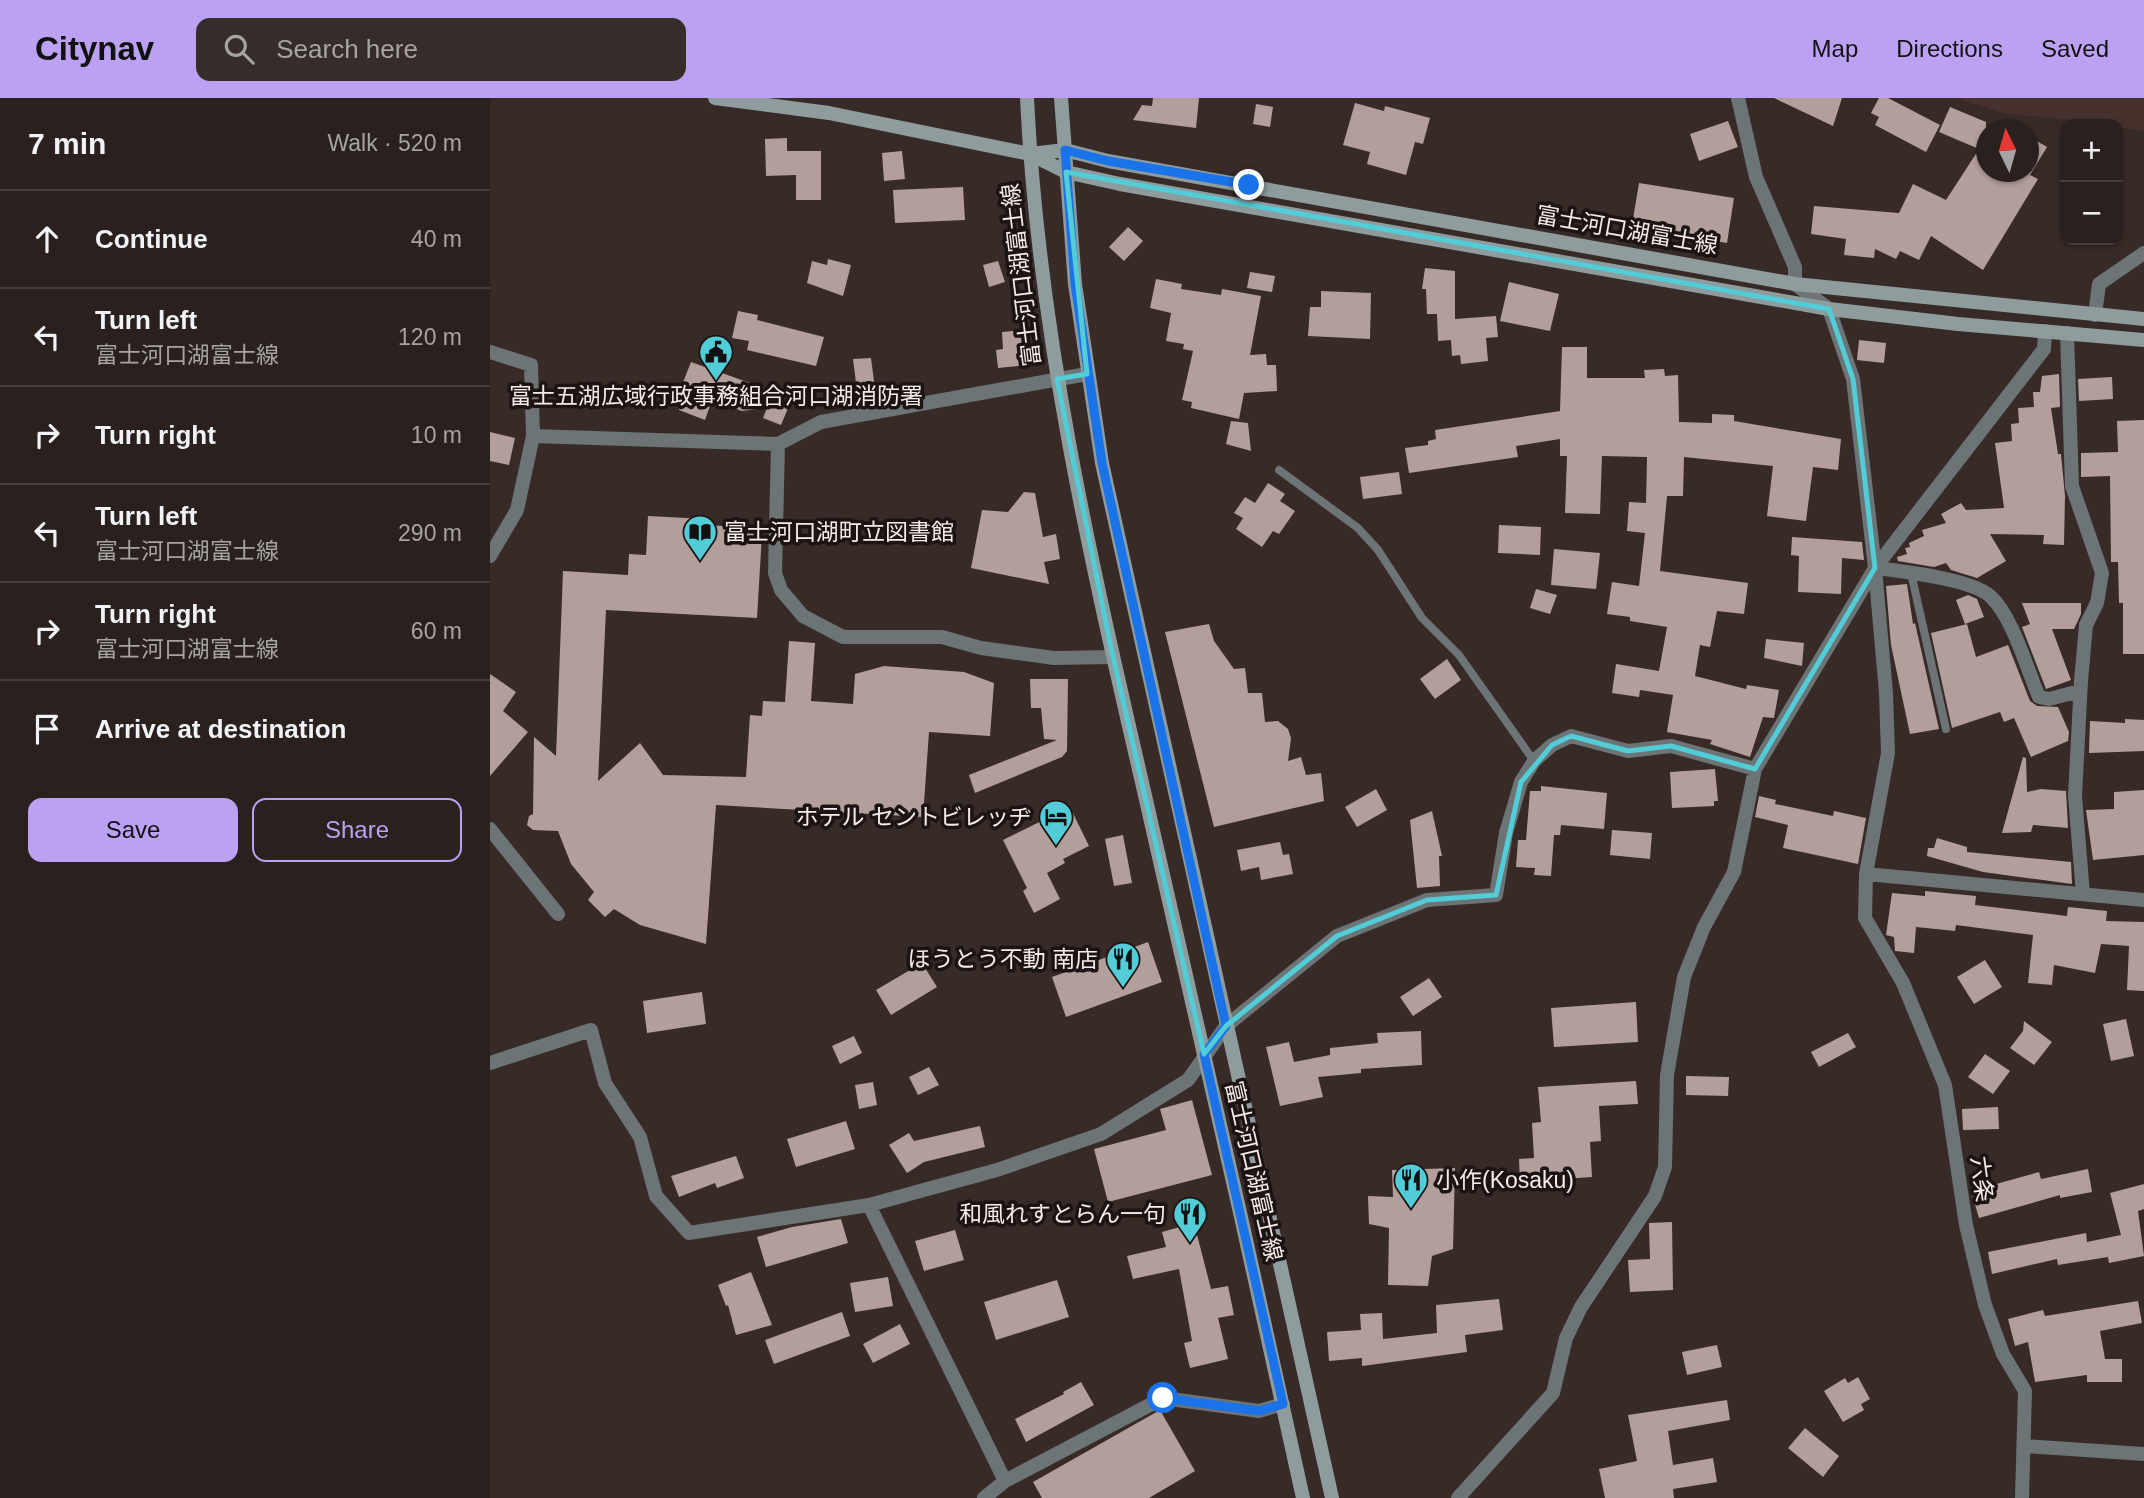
<!DOCTYPE html>
<meta charset="utf-8">
<style>
:root{--surface:#2a201d;--page:#362d2a;--text:#f1f3f6;--muted:#a5a3a4;--line:#463e3b;--accent:#bca0f2}
body{margin:0;font-family:Arial,"Noto Sans JP",sans-serif;background:var(--page);color:var(--text)}
.controls{position:absolute;right:21px;top:21px;display:grid;overflow:hidden;border-radius:14px;box-shadow:0 2px 5px #0004}
.controls button{width:63px;height:63px;display:grid;place-items:center;padding:0;border:0;border-bottom:2px solid var(--line);background:var(--surface);color:var(--text);font:35px sans-serif}
.compass{position:absolute;left:1486px;top:21px;width:63px;height:63px;border-radius:50%;background:var(--surface);box-shadow:0 2px 5px #0004;rotate:355deg}
.stop{position:absolute;width:21px;height:21px;margin:-16px;border:5px solid #1a73e8;border-radius:50%;background:#fff}
.stop.end{background:#1a73e8;border-color:#fff;box-shadow:0 2px 7px #0008}
.list{margin:0;padding:0;list-style:none}
h2{display:flex;justify-content:space-between;align-items:center;height:91px;margin:0;padding:0 28px;font-size:30px}
h2 small{font-size:23px;font-weight:400;color:var(--muted)}
.list li{display:grid;grid-template-columns:46px 1fr auto;gap:21px;align-items:center;box-sizing:border-box;height:98px;padding:0 28px;border-top:2px solid var(--line)}
.list b{display:block;font-size:26px;white-space:nowrap}
.list p{margin:0;font-size:23px;white-space:nowrap;color:var(--muted)}
.list em{font-size:23px;font-style:normal;color:var(--muted)}
.actions{display:flex;gap:14px;padding:21px 28px}
.actions a{flex:1;padding:16px 0;border:2px solid var(--accent);border-radius:14px;text-align:center;font-size:24px;color:var(--accent)}
.actions .main{background:var(--accent);color:#111}
.icon{flex:none;width:38px;height:38px;fill:none;stroke:currentColor;stroke-width:2;stroke-linecap:round;stroke-linejoin:round}
.map{position:relative;flex:none;width:1654px;height:1400px;overflow:hidden}
header{display:flex;align-items:center;gap:42px;box-sizing:border-box;height:98px;padding:0 35px;background:var(--accent);color:#111}
header strong{font-size:33px}
nav{display:flex;gap:38px;margin-inline-start:auto;font-size:24px}
.search{width:490px;height:63px;background:var(--page);display:flex;align-items:center;gap:18px;box-sizing:border-box;padding:0 24px;border-radius:14px;color:var(--muted);font-size:26px}
main{display:flex}
aside{flex:1;background:var(--surface)}
.map>svg:first-child{display:block}
</style>
<header>
<strong>Citynav</strong>
<div class="search"><svg class="icon" aria-label="search" viewBox="0 0 24 24"><circle cx="10" cy="10" r="6"/><path d="M15 15l6 6"/></svg>Search here</div>
<nav><a>Map</a><a>Directions</a><a>Saved</a></nav>
</header>
<main>
<aside>
<h2>7 min<small>Walk · 520 m</small></h2>
<ul class="list">
<li><svg class="icon" aria-label="ahead" viewBox="0 0 24 24"><path d="M12 20V5M6 11l6-6 6 6"/></svg><div><b>Continue</b></div><em>40 m</em></li>
<li><svg class="icon" aria-label="left" viewBox="0 0 24 24"><path d="M17 20v-9H6M10 6l-5 5 5 5"/></svg><div><b>Turn left</b><p>富士河口湖富士線</p></div><em>120 m</em></li>
<li><svg class="icon" aria-label="right" viewBox="0 0 24 24"><path d="M7 20v-9h11M14 6l5 5-5 5"/></svg><div><b>Turn right</b></div><em>10 m</em></li>
<li><svg class="icon" aria-label="left" viewBox="0 0 24 24"><path d="M17 20v-9H6M10 6l-5 5 5 5"/></svg><div><b>Turn left</b><p>富士河口湖富士線</p></div><em>290 m</em></li>
<li><svg class="icon" aria-label="right" viewBox="0 0 24 24"><path d="M7 20v-9h11M14 6l5 5-5 5"/></svg><div><b>Turn right</b><p>富士河口湖富士線</p></div><em>60 m</em></li>
<li><svg class="icon" aria-label="arrive" viewBox="0 0 24 24"><path d="M6 21V4h12l-3 4 3 4H6"/></svg><div><b>Arrive at destination</b></div></li>
</ul>
<div class="actions"><a class="main">Save</a><a>Share</a></div>
</aside>
<div class="map">
<svg width="1654" height="1400" viewBox="0 0 1654 1400">
<rect width="100%" height="100%" fill="#382a27"/>
<path fill="#46312c" d="M1465,0H1654V33L1628,29V26L1518,16Z"/>
<path fill="#b29f9b" d="M663,0H709L706,30L643,22L652,7L662,8Z
M1284,0H1352L1343,28Z
M1389,0H1398L1450,27L1436,54L1385,27L1389,19L1381,15Z
M865,5L894,13L895,8L940,20L933,46L925,44L916,77L877,66L880,54L853,47Z
M766,6L783,9L780,29L763,26Z
M1460,9L1496,24V74L1538,76V38L1557,49L1540,77L1548,81L1493,172L1441,138L1429,162L1410,153L1406,161L1385,151L1384,160L1354,157L1356,141L1321,136L1324,108L1409,115L1423,86L1456,102L1489,51L1449,34Z
M1238,23L1248,49L1209,63L1200,36Z
M297,40V53H331V102H306V77L276,78L275,41Z
M412,53L415,81L394,83L392,55Z
M1149,85L1244,100L1237,145L1207,140L1206,144L1141,133Z
M473,89L475,122L405,125L403,92Z
M638,129L653,143L634,163L619,149Z
M338,161L361,167L353,198L317,185L322,163L337,167Z
M508,163L515,184L499,189L493,167Z
M935,170L965,173V221L1006,218L1008,239L996,240L998,263L971,266L970,257L962,258L961,242L948,243L947,216H937L936,191H932Z
M760,174L785,178L782,194L757,190Z
M666,181L692,186L691,191L731,197L732,191L771,198L760,257L776,256L777,267H786L787,293L754,295L749,321L701,310L702,304L692,302L703,253L693,251L694,246L676,243L681,215L660,210Z
M1019,184L1069,196L1060,233L1010,223Z
M831,193L881,195L880,241L818,238L820,209H831Z
M248,213L268,217L267,222L334,239L326,268L257,252L259,243L242,240Z
M533,232L537,267L508,270L506,252L513,251L512,234Z
M1369,242L1396,245L1394,265L1367,262Z
M1072,249H1097V280H1155L1154,272L1174,271L1175,278L1188,277L1189,324L1222,325V316L1244,317V323L1351,341L1348,372L1323,369L1316,423L1277,418L1283,368L1194,359L1193,398H1177L1170,473L1258,485L1254,516L1227,513L1220,549L1210,547L1205,578L1256,591L1257,587L1289,592L1284,620L1273,619L1260,659L1220,646L1222,642L1177,634L1183,597L1150,592L1149,599L1122,595L1126,566L1169,573L1177,529L1140,523V519L1117,516L1122,484L1149,488L1155,435L1137,433L1139,404L1156,405L1157,359L1112,358L1110,416L1075,415L1077,358H1070V341L1026,348L1028,359L919,375L915,350L938,347V343L946,341L945,332L1070,313Z
M381,260L385,291L367,293L363,261Z
M201,264L277,291L275,297L302,308H299L291,327L273,320L277,310L252,313L222,302L215,322L189,312L194,299L188,297Z
M1569,276L1570,309L1561,310L1568,356H1571L1575,398L1574,447L1553,446L1554,437L1500,436L1516,463L1487,480L1461,472L1456,465L1444,469L1408,463L1407,459L1417,456L1415,450L1420,449L1419,445L1434,438L1432,432L1456,425L1451,416L1471,405L1476,412L1514,410L1505,345L1522,343L1521,326L1529,325L1528,310L1544,309L1543,294H1550L1552,278Z
M1622,279L1623,301L1589,303L1588,281Z
M1654,322V556H1633V505H1629L1628,464H1621L1620,378L1591,379V355L1628,354L1627,323Z
M741,323L758,325L761,353L736,346Z
M0,334L25,340L19,367L0,363Z
M909,374L912,396L873,401L870,379Z
M778,385L795,396L790,403L805,413L789,436L783,433L772,449L746,431L753,420L744,415L755,399L765,405Z
M534,394L545,395L553,439L566,436L570,461L554,464L559,486L481,470L492,412L518,414Z
M158,418L216,421L215,427L251,429V435L272,436L267,520L116,512L108,683L150,645L173,677L256,679L260,617L272,618L273,603L295,604L299,543L325,545L321,603L363,606L365,576L394,568L474,574L504,585L500,638L439,634L433,719L226,707L216,846L150,827L124,811L115,819L98,802L104,794L81,766L68,733L43,732L37,727L39,718L43,716L44,639L66,658L73,473L138,477L139,456L156,457Z
M1009,427L1051,429L1050,457L1008,455Z
M1302,439L1372,444L1374,462L1352,460L1351,496L1308,494L1309,458L1301,457Z
M1064,451L1110,455L1106,491L1061,487Z
M1417,486L1423,526L1425,525L1449,631L1420,636L1401,547L1396,488Z
M1046,491L1067,497L1060,516L1040,510Z
M1478,497L1487,501L1494,519L1475,526L1466,502Z
M1532,505H1591V516L1584,531H1562L1581,582L1556,591L1532,529L1540,526Z
M719,526L724,543L744,571L755,570L758,595H772L775,624L788,623L798,631L801,640L798,663L811,659L816,677L831,675L834,703L724,729L675,534Z
M1477,526L1486,559L1518,547L1540,603L1547,608L1568,609L1579,634L1578,643L1541,659L1524,620L1514,624L1510,614L1462,630L1441,535Z
M1276,541L1314,545L1312,568L1274,560Z
M957,561L971,582L945,601L930,581Z
M0,576L26,594L13,613L38,634L0,678Z
M540,581H578L577,653L572,659L485,695L479,677L567,642L554,641L551,610H541Z
M1635,621L1654,622V653L1599,655L1600,623L1635,625Z
M1533,659L1536,660L1537,694L1551,691L1576,693L1578,730L1543,727L1541,734L1512,735Z
M1225,671L1228,703H1224V708L1182,710L1180,674Z
M1051,688L1117,695L1114,731L1071,727L1070,737H1064L1061,778L1044,777L1045,770L1026,769L1028,742H1036L1040,693H1051Z
M886,691L897,712L867,729L855,709Z
M1654,692V757L1603,762L1596,712L1624,711V694Z
M1269,698L1286,702L1285,706L1343,718L1344,713L1376,720L1368,766L1293,750L1298,727L1265,719Z
M580,709L599,748L573,761L575,765L557,775L570,801L544,815L533,793L537,790L513,742Z
M942,713L952,758H949L950,788L927,790L920,722Z
M1122,732L1162,735L1160,761L1120,757Z
M633,737L642,785L624,788L615,741Z
M1447,740L1477,749V754L1581,764L1582,786L1493,774L1437,758L1438,750H1444Z
M790,744L793,757L799,756L803,776L771,782L769,769L751,773L747,752Z
M1435,793L1486,798L1485,807L1577,818L1578,809L1617,813L1616,823L1654,824V893L1637,892L1639,848L1611,846L1605,875L1564,867L1562,887L1538,885L1543,837L1466,827L1465,833L1426,829L1424,855L1405,853L1404,839L1396,837L1402,795L1435,798Z
M658,844L672,884L576,919L562,879Z
M1495,862L1512,889L1484,906L1467,879Z
M432,865L447,889L401,917L386,892Z
M939,880L952,899L923,918L910,899Z
M212,894L216,926L157,935L153,903Z
M1146,904L1148,944L1064,949L1061,910Z
M1636,921L1644,958L1621,963L1613,926Z
M1534,923L1562,944L1544,967L1520,950L1533,933Z
M931,933L932,967L871,971V975L828,979L833,999L790,1008L776,949L799,944L804,964L840,957V950L888,945L887,935Z
M1358,935L1366,949L1329,969L1321,954Z
M364,938L372,955L350,966L342,948Z
M1495,956L1520,973L1503,996L1478,979Z
M439,969L449,987L428,997L419,979Z
M1196,978L1239,979L1238,998L1196,997Z
M1146,983L1148,1006L1109,1008L1111,1043L1100,1044L1102,1079L1030,1084L1029,1061L1044,1060L1042,1025L1051,1024L1048,989Z
M383,984L387,1007L369,1011L365,987Z
M702,1002L722,1077L618,1104L604,1051L676,1032L670,1011Z
M1508,1009L1509,1031L1473,1032L1472,1011Z
M356,1023L365,1051L306,1069L297,1041Z
M490,1028L495,1049L434,1064L417,1075L399,1047L419,1035L424,1043Z
M246,1058L254,1080L227,1090L225,1085L189,1099L181,1078Z
M965,1070L963,1151L942,1158L938,1188L898,1187L899,1130L879,1126L878,1098L903,1099L902,1072Z
M1598,1071L1602,1094L1570,1100V1097L1489,1120L1481,1093L1549,1074L1551,1081Z
M1654,1086V1111L1648,1113L1654,1158L1619,1165L1618,1159L1568,1167L1567,1161L1502,1176L1498,1154L1596,1135L1597,1144L1631,1137L1620,1095Z
M351,1121L358,1145L276,1169L267,1139L302,1129Z
M1182,1124L1183,1192L1140,1194L1138,1162L1160,1161L1159,1125Z
M704,1125L721,1191L738,1188L744,1217L728,1220L738,1261L700,1270L694,1245L702,1243L689,1171L643,1181L637,1158L676,1149L672,1134Z
M465,1132L474,1162L434,1173L425,1143Z
M261,1174L282,1227L246,1237L238,1207L236,1208L228,1187Z
M398,1179L403,1208L365,1214L360,1185Z
M567,1182L579,1219L506,1242L494,1204Z
M1009,1201L1013,1232L975,1237L977,1254L872,1268V1260L839,1263L837,1234L871,1232L870,1216L892,1215L893,1241L947,1235L946,1207Z
M1648,1203L1652,1225L1610,1233L1615,1261H1632V1284H1597V1277L1545,1284L1538,1244L1525,1248L1518,1221L1553,1212L1555,1218Z
M352,1214L360,1238L284,1266L275,1242Z
M410,1226L420,1246L383,1265L373,1246Z
M1227,1247L1232,1269L1197,1277L1192,1254Z
M1368,1279L1380,1301L1371,1306L1374,1312L1353,1324L1334,1293L1355,1280L1358,1285Z
M591,1284L604,1307L536,1344L525,1321L574,1296L573,1294Z
M1237,1302L1240,1322L1178,1333L1183,1367L1223,1360L1227,1384L1183,1391L1184,1400H1115L1109,1371L1147,1363L1138,1317Z
M670,1312L705,1373L659,1400H552L543,1384Z
M1315,1330L1349,1358L1333,1379L1298,1350Z"/>
<g fill="none" stroke-linecap="round" stroke-linejoin="round">
<path stroke="#6c7475" stroke-width="8" d="M789,372L868,430L888,452L932,520L969,557L1044,663
M1421,475L1456,631"/>
<path stroke="#6c7475" stroke-width="14" d="M1248,0L1266,79L1305,169V186L1339,211L1363,281L1385,470L1396,595L1398,655L1376,776L1375,820L1413,885L1455,987L1476,1127L1495,1207L1513,1256L1535,1293L1532,1400
M1605,217L1609,186L1654,155
M1577,235L1582,388L1612,475L1607,505L1596,527L1591,583L1585,698L1593,796
M0,254L41,267L43,338L288,346L331,324L597,276
M288,346L285,475L291,492L313,518L353,539H452L491,550L564,560L623,559
M0,458L27,412L43,338
M1385,470C1411,473 1481,481 1500,498C1522,517 1537,571 1549,599L1559,601L1590,593
M0,731L68,816
M1376,776L1654,802
M0,965L101,932L115,985L150,1039L166,1098L199,1135L379,1107L507,1072L611,1036L698,982L736,928L847,838L937,802L1006,797L1016,735L1031,684L1044,663L1062,647L1081,638L1138,653L1181,648L1265,671L1385,470L1554,251L1555,233
M379,1107L515,1383
M1535,1348L1654,1356
M494,1400L515,1383L673,1300L769,1313L793,1306
M968,1400L1063,1295L1076,1240L1091,1209L1165,1098L1175,1069L1177,977L1194,879L1214,829L1244,774L1265,671"/>
<path stroke="#8e9c9d" stroke-width="14" d="M225,0L339,15L540,56L576,74L630,86L1339,211L1468,226L1654,242
M537,0C548,235 601,464 654,693C708,928 762,1164 813,1400
M571,0L585,186L612,365L842,1400
M541,56L575,52L618,63L1305,186L1654,221"/>
</g>
<g fill="none" stroke-linecap="round" stroke-linejoin="round">
<path stroke="#1a73e8" stroke-width="9" d="M673,1300L769,1313L793,1306L714,956L736,928L612,365L585,186L575,52L618,63L759,87"/>
</g>
<path fill="none" stroke="#52ccd6" stroke-width="5" stroke-linejoin="round" d="M576,74L1339,211L1363,281L1385,470L1265,671L1181,648L1138,653L1081,638L1062,647L1031,684L1006,797L937,802L847,838L736,928L714,956L621,550L567,281L597,276Z"/>
<defs>
<g id="civic-pin" transform="scale(1.75)"><path d="M0 17L-7.5 6A9.5 9.5 0 1 1 7.5 6Z" fill="#52ccd6" stroke="#1b1413"/><path d="M-.6-6.5H3V-4.5H.6V-3L4-1V1h2V6H-6V1h2V-1L-.6-3ZM-1.2 2.5V6h2.4V2.5Z" fill="#111"/></g>
<g id="library-pin" transform="scale(1.75)"><path d="M0 17L-7.5 6A9.5 9.5 0 1 1 7.5 6Z" fill="#52ccd6" stroke="#1b1413"/><path d="M-6-4Q-3-5.5-.7-3.5V5Q-3 3-6 4ZM6-4Q3-5.5 .7-3.5V5Q3 3 6 4Z" fill="#111"/></g>
<g id="hotel-pin" transform="scale(1.75)"><path d="M0 17L-7.5 6A9.5 9.5 0 1 1 7.5 6Z" fill="#52ccd6" stroke="#1b1413"/><path d="M-6-4.5h1.5V1H6V5H4.5V3h-9V5H-6ZM-4 0a1.8 1.8 0 1 1 3.6 0ZM.5 0V-2.5h3Q6-2.5 6 0Z" fill="#111"/></g>
<g id="restaurant-pin" transform="scale(1.75)"><path d="M0 17L-7.5 6A9.5 9.5 0 1 1 7.5 6Z" fill="#52ccd6" stroke="#1b1413"/><path d="M-5-6h1v4h1v-4h1v4h1v-4h1v5L-1.5 .5V6h-2V.5L-5-1ZM5-6V6H3V1.5H1.5Q1.5-4 5-6Z" fill="#111"/></g>
</defs>
<g fill-rule="evenodd">
<use href="#civic-pin" x="226" y="254"/>
<use href="#library-pin" x="210" y="434"/>
<use href="#hotel-pin" x="566" y="719"/>
<use href="#restaurant-pin" x="633" y="861"/>
<use href="#restaurant-pin" x="921" y="1082"/>
<use href="#restaurant-pin" x="700" y="1116"/>
</g>
<g text-anchor="middle" dominant-baseline="central" stroke-width="7" stroke-linejoin="round" paint-order="stroke">
<g font-size="23" fill="#f5ebe9" stroke="#1b1413">
<text transform="translate(1137 132) rotate(10)">富士河口湖富士線</text>
<text transform="translate(531 177) rotate(-97)">富士河口湖富士線</text>
<text transform="translate(764 1073) rotate(77)">富士河口湖富士線</text>
<text transform="translate(1492 1081) rotate(82)">六条</text>
</g>
<g font-size="23" fill="#f5ebe9" stroke="#1b1413" text-anchor="end">
<text x="226" y="298" text-anchor="middle">富士五湖広域行政事務組合河口湖消防署</text>
<text x="234" y="434" text-anchor="start">富士河口湖町立図書館</text>
<text x="542" y="719">ホテル セントビレッヂ</text>
<text x="608" y="861">ほうとう不動 南店</text>
<text x="946" y="1082" text-anchor="start">小作(Kosaku)</text>
<text x="676" y="1116">和風れすとらん一句</text>
</g>
</g>
</svg>
<div class="controls">
<button>+</button>
<button>−</button>
</div>
<svg class="compass" viewBox="-18 -18 36 36"><path d="M0-13l5 13h-10z" fill="#e53935"/><path d="M0 13l5-13h-10z" fill="#a5a3a4"/></svg>
<div class="stop" style="left:673px;top:1300px"></div>
<div class="stop end" style="left:759px;top:87px"></div>
</div>
</main>
